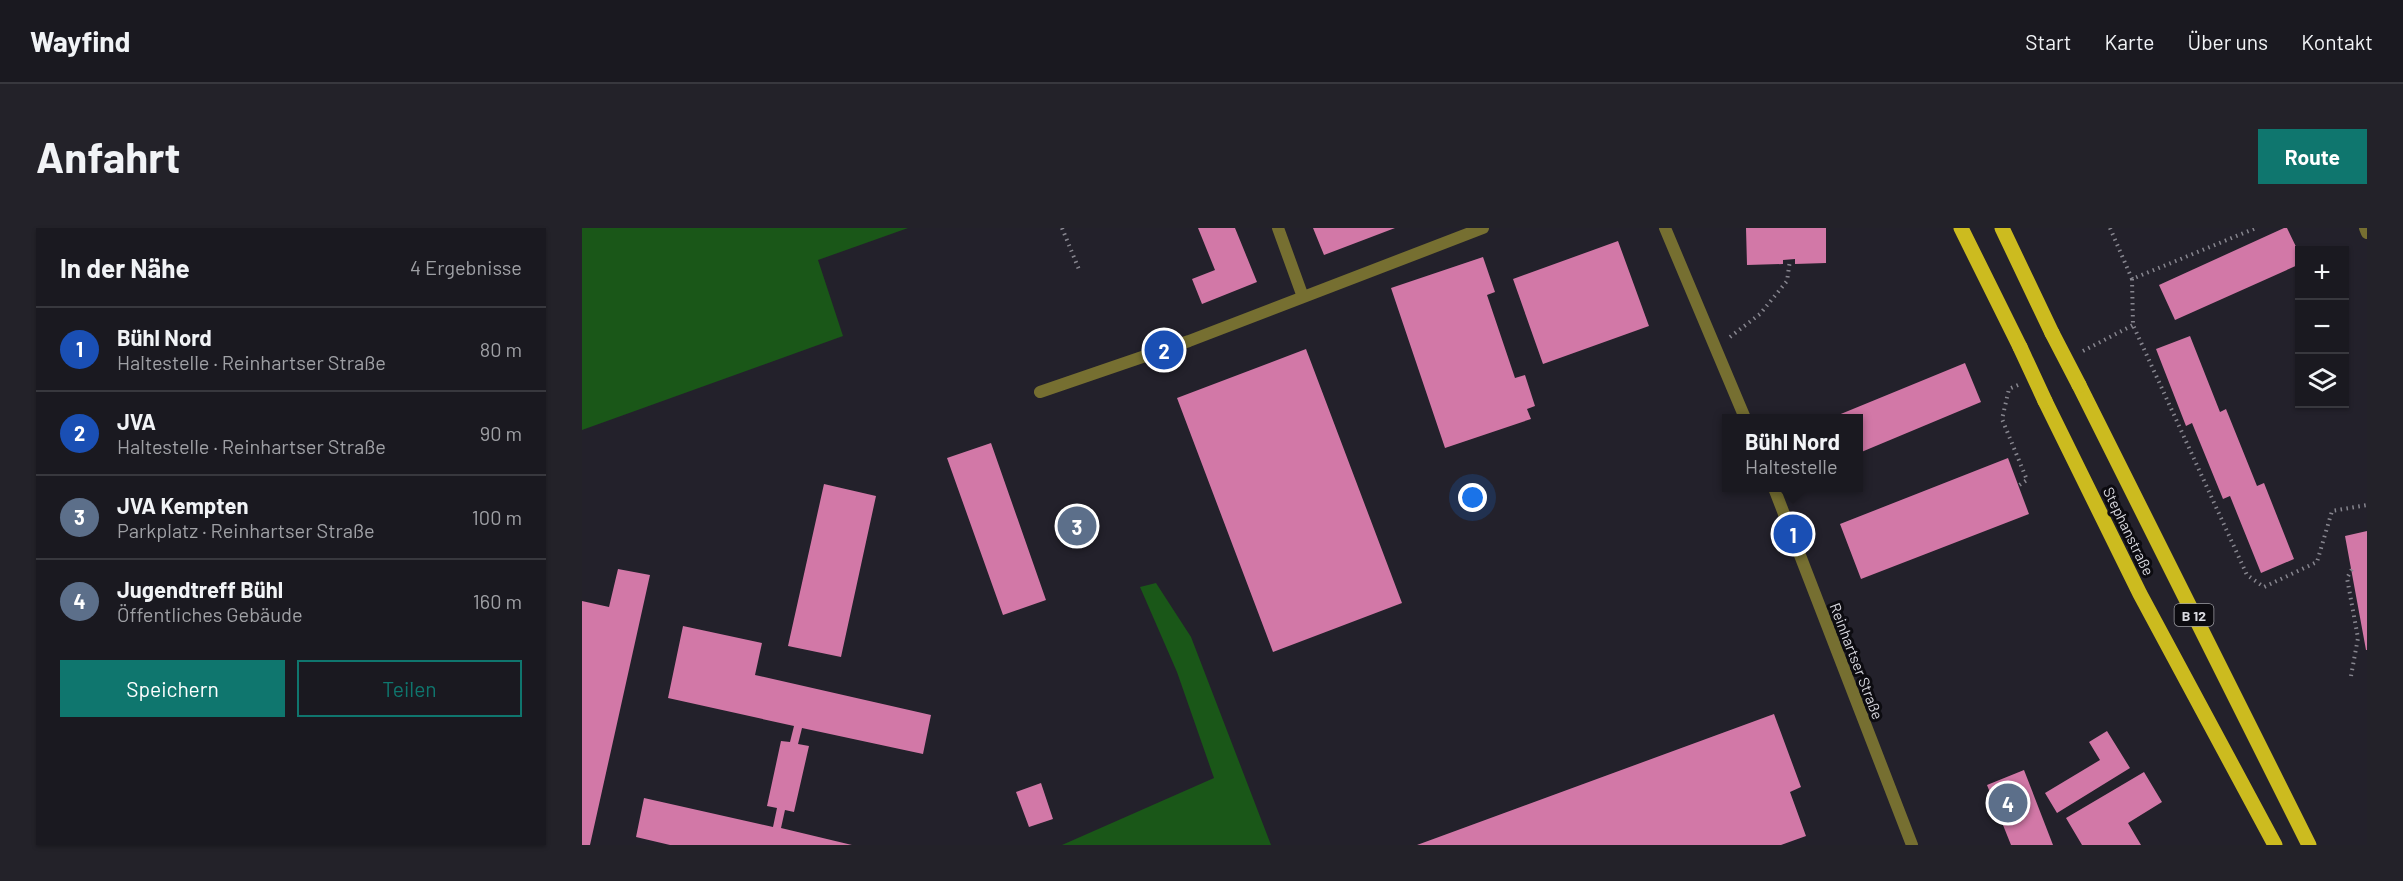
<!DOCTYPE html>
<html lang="de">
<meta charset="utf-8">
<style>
:root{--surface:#1a1920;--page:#232229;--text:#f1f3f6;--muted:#9fa0a5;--line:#38383e;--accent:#0f766e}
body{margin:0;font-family:Barlow,sans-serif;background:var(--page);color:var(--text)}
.controls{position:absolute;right:18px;top:18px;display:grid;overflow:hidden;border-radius:0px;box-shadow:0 2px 4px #0004}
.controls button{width:54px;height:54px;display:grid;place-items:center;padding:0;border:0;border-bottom:2px solid var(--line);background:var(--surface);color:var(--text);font:30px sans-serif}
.you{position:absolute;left:891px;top:270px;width:21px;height:21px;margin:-15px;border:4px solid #fff;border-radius:50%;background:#1a73e8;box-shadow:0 0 0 9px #1a73e833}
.badge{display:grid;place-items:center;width:39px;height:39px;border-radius:50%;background:var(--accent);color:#fff;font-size:20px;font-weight:700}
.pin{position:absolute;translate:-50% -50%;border:3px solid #fff;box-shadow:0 2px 6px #0006}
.popup{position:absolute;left:1140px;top:186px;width:141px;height:78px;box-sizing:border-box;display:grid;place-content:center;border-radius:0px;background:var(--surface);filter:drop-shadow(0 2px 4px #0005);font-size:20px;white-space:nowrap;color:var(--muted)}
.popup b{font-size:22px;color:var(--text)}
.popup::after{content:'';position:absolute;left:50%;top:100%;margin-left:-12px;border:12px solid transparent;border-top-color:var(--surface)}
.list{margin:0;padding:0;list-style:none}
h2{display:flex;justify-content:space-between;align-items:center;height:78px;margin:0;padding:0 24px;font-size:26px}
h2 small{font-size:20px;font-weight:400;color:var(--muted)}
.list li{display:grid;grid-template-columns:39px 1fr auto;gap:18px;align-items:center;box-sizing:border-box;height:84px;padding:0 24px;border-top:2px solid var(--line)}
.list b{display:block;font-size:22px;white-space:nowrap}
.list p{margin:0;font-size:20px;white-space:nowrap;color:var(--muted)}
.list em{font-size:20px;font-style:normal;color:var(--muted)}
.actions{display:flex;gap:12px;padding:18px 24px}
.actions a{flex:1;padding:14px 0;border:2px solid var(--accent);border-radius:0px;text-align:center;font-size:21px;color:var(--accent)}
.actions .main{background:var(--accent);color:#fff}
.icon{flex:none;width:33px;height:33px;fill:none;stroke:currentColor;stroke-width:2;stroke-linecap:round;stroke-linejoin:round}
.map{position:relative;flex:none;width:1785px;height:617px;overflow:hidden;border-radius:0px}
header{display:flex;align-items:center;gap:36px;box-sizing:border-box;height:84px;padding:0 30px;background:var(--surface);border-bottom:2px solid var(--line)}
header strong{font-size:28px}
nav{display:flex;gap:33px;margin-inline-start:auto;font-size:21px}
.intro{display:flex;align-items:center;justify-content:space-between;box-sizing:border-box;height:144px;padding:0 36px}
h1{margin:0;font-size:42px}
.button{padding:15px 27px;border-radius:0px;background:var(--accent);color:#fff;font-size:21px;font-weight:700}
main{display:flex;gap:36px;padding:0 36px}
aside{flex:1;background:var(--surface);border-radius:0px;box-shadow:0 2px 4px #0004}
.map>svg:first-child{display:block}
</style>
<header>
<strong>Wayfind</strong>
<nav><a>Start</a><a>Karte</a><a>Über uns</a><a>Kontakt</a></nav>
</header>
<div class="intro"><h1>Anfahrt</h1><a class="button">Route</a></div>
<main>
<aside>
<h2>In der Nähe<small>4 Ergebnisse</small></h2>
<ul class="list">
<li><span class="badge" style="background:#1a4fb4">1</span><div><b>Bühl Nord</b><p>Haltestelle · Reinhartser Straße</p></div><em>80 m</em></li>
<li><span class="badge" style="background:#1a4fb4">2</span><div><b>JVA</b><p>Haltestelle · Reinhartser Straße</p></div><em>90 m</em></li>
<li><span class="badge" style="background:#5c6f8a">3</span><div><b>JVA Kempten</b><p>Parkplatz · Reinhartser Straße</p></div><em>100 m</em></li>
<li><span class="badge" style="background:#5c6f8a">4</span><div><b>Jugendtreff Bühl</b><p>Öffentliches Gebäude</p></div><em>160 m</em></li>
</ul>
<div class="actions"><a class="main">Speichern</a><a>Teilen</a></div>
</aside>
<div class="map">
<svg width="1785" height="617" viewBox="0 0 1785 617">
<rect width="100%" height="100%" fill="#23212b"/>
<path fill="#1a5718" d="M0,0H326L236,32L261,108L0,202Z
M574,355L609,409L689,617H480L632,550L595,444L558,359Z"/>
<path fill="#d278a7" d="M616,0H653L675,54L620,76L610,51L633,42Z
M731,0H813L742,27Z
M1164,0H1244V35L1213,36V31L1201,32V36L1165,37Z
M1702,0H1705L1718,27V36L1593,92L1577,57Z
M1036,13L1067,98L961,136L931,51Z
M901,29L913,64L905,67L933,150L943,147L953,178L945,181L949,191L863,220L809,60Z
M1608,108L1638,184L1644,181L1675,258L1682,255L1712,331L1679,345L1648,268L1641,271L1610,195L1604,198L1574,121Z
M724,121L820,375L691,424L595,170Z
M1383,135L1399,174L1277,225V190H1249Z
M409,215L464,372L421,387L365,230Z
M1426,230L1447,286L1279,351L1258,296Z
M242,256L294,268L259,429L206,418Z
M1785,303V422H1784L1763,308Z
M36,341L68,347L8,617H0V373L27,379Z
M101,398L180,415L173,447L349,487L341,526L220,500L216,516L227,518L212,584L203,582L199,600L270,617H88L54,609L62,570L191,599L195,580L185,578L199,513L208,514L212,498L86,470Z
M1192,486L1219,559L1208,564L1224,608L1199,617H835Z
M1525,503L1548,540L1475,585L1463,565L1518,532L1507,514Z
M1442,542L1471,617H1429L1405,557Z
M1562,544L1580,574L1546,595L1559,617H1500L1484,590Z
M459,555L471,591L447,599L434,564Z"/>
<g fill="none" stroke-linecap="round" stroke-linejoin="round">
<path stroke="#87868f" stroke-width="4" stroke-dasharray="1.5 4.5" stroke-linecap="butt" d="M480,0L498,44
M1528,0L1550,51L1674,0
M1550,51L1551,97L1665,347L1682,359L1735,334L1750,283L1785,277
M1148,109L1178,86L1205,53L1208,32
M1501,123L1551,97
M1436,157L1427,161L1420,191L1445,252L1436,258
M1769,448L1776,410L1765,350L1770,341"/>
<path stroke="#766f31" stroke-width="12" d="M696,0L721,69
M1083,0L1163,190
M1783,0L1785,5
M458,164L607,113L901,0
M1192,260L1330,617"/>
<path stroke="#ccbb1f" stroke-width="15" d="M1379,0L1438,119
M1420,0L1470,105
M1497,157L1727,617
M1463,173L1558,366L1693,617"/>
<path stroke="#ccbb1f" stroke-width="15" d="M1470,105L1497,157
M1438,119L1463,173"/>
</g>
<g text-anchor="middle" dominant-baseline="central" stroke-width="6" stroke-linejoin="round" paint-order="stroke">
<rect fill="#0c0b10" stroke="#9c9ca2" stroke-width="1.5" x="1592.5" y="376" width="39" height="22" rx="4.5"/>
<g font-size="14" font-weight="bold" fill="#dadae1">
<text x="1612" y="387">B 12</text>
</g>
<g font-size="15" fill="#dadae1" stroke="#0c0b10">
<text transform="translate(1547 303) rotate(64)">Stephanstraße</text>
<text transform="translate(1275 433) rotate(69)">Reinhartser Straße</text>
</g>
</g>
</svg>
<div class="controls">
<button>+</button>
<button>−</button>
<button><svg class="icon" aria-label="layers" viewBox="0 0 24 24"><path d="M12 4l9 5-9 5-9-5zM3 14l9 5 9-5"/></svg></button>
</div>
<div class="you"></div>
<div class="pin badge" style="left:1211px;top:306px;background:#1a4fb4">1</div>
<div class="popup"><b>Bühl Nord</b>Haltestelle</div>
<div class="pin badge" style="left:582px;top:122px;background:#1a4fb4">2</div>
<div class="pin badge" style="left:495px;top:298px;background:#5c6f8a">3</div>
<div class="pin badge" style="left:1426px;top:575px;background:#5c6f8a">4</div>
</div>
</main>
